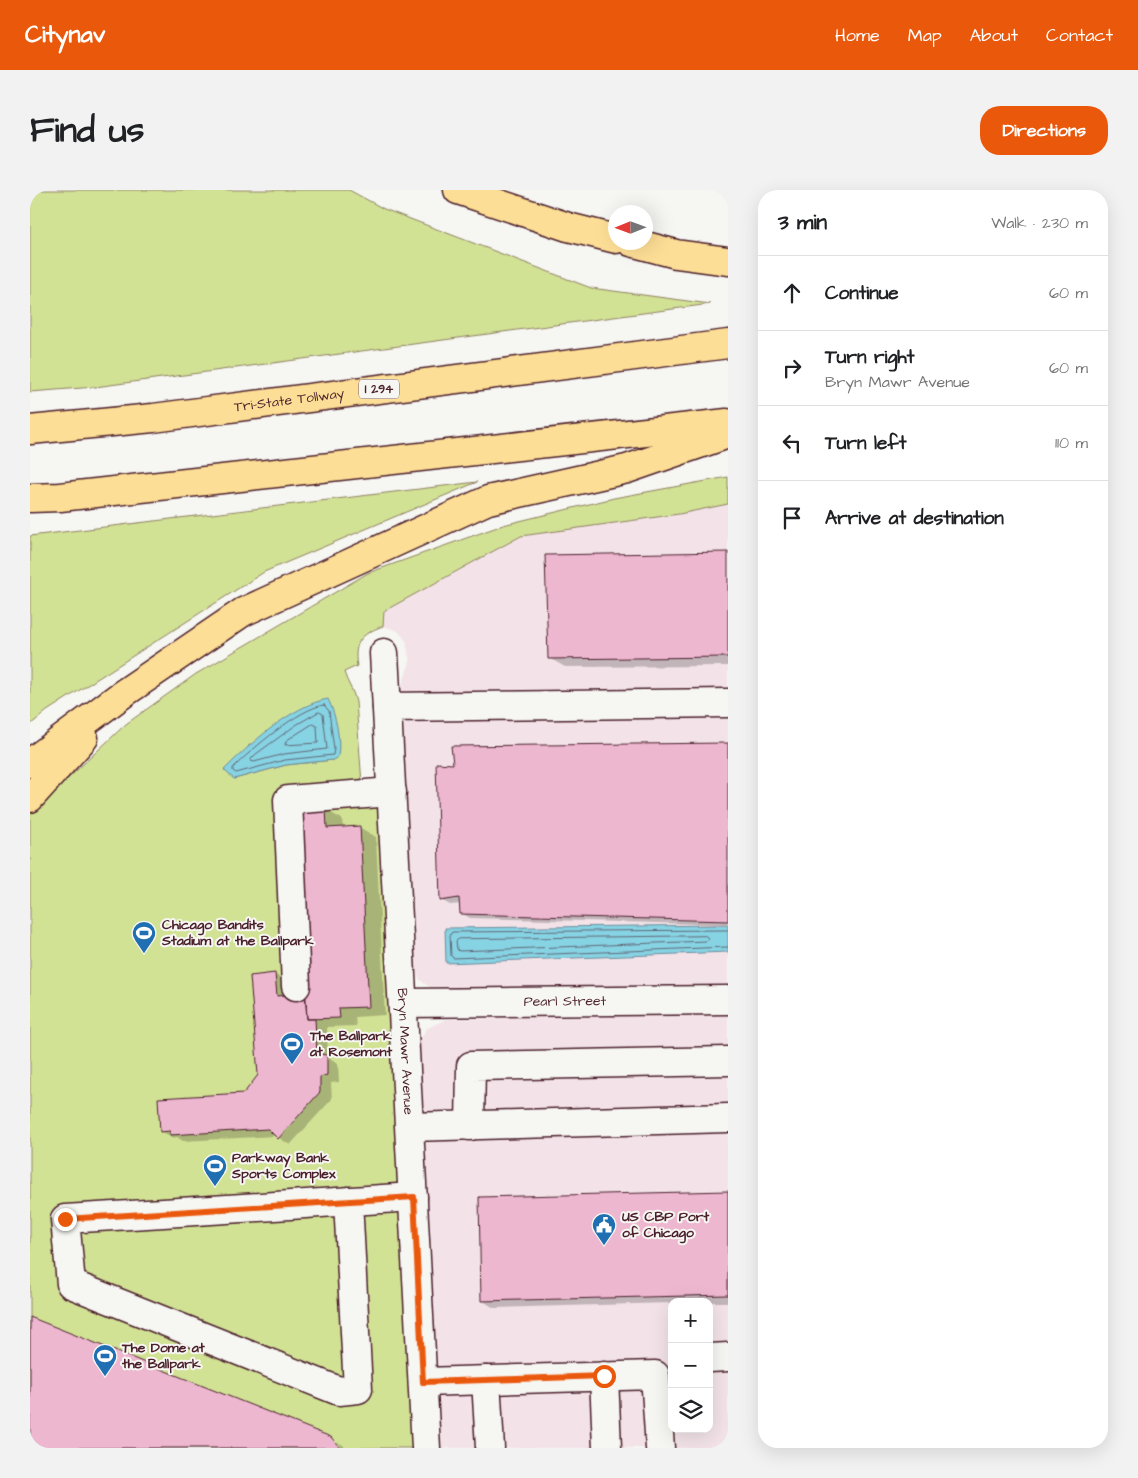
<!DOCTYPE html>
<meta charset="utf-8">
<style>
:root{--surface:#fff;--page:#f2f2f2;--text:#202124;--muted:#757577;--line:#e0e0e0;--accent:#ea580c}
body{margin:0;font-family:"Architects Daughter",sans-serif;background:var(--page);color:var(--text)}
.controls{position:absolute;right:15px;bottom:15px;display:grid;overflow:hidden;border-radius:10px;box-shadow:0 5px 20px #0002}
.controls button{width:45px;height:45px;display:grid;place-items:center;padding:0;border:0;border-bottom:1px solid var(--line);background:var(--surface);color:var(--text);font:25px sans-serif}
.compass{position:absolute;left:578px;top:15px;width:45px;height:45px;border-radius:50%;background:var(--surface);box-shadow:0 5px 20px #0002;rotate:269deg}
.stop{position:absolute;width:15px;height:15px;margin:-11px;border:4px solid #ea580c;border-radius:50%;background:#fff}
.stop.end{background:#ea580c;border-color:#fff;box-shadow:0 1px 5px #0008}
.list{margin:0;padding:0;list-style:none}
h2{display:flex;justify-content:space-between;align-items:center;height:65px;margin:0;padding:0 20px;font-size:21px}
h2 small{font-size:16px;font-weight:400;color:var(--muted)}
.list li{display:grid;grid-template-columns:32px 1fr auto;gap:15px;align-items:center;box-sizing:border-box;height:75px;padding:0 20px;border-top:1px solid var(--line)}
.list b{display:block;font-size:19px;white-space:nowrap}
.list p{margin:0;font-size:16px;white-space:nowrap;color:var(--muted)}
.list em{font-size:16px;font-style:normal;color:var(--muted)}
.icon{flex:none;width:28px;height:28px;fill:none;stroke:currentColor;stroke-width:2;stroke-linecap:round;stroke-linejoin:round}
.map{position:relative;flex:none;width:698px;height:1258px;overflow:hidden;border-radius:20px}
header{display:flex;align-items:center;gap:30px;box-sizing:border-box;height:70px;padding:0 25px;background:var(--accent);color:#fff}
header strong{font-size:24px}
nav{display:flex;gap:28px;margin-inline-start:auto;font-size:18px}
.intro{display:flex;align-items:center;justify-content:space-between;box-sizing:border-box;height:120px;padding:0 30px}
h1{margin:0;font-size:35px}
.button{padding:12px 22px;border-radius:20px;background:var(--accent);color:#fff;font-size:18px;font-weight:700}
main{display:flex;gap:30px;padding:0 30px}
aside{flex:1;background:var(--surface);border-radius:20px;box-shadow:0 5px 20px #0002}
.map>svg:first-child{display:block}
</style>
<header>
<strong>Citynav</strong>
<nav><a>Home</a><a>Map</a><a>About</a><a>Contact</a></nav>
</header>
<div class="intro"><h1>Find us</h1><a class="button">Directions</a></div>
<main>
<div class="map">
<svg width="698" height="1258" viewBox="0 0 698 1258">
<rect width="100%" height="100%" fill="#f6f6f2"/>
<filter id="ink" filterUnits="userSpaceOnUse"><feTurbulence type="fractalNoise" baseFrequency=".02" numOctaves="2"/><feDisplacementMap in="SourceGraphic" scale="10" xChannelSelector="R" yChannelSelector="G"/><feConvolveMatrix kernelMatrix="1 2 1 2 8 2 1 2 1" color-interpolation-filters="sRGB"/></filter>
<g filter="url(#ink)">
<path fill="#f3e3e8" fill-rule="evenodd" d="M698,314V796L405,801L390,790L382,771L369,503L380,472L376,451L368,441L353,436L354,421L491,346L649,324Z
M698,824V1258H408L387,855L396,839L416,829ZM642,1112H679V1239H642Z"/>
<path fill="#d2e295" stroke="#8e8060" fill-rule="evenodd" d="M0,0H319L354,19L561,98L680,114L65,197L0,202Z
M698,287V314L649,324L491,346L354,421L353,436C331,444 323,452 327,476L314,482C317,493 324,501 326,512L332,594L348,593L384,1258H0V624L96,534L166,484L338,383L473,335L584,308ZM219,555L303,570L256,575L204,589Z
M447,292L234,382L17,521L0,535V346Z"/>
<path fill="#86d3e4" stroke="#6e8b9a" d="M298,509C306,525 311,549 308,567L303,570L256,575L204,589L194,580C219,555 262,515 298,509Z
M698,735V762L416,773L415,738Z"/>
<path fill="#0003" d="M698,363V476L535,477L519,468Z
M698,554V735L440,728L431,723V714L420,715L411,710L424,575Z
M296,620L312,629L313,638L329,637L346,647L355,825L325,827L326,836L297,837L298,867L308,873L309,892L301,893L302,909L260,955L246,946L153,951L147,947L143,948L131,941L215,904L229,886L244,784L256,791Z
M698,1002V1112H642V1113L464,1118L453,1111Z
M307,1252L313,1255L315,1258H312Z"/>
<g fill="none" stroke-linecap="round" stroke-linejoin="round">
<path stroke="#626775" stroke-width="1" d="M294,515L299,521L304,559L303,565L255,570L206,583L203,581V578C221,560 269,518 294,515Z
M289,522L293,524L297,559L254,564L224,572L221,571V569L226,564L266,535Z
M283,534L287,536L288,553L255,555L256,551Z
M698,740L422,742L420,745L421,766L423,768L698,757
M676,746L679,749L676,751L429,761L427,759L426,751L429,749Z"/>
</g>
<path fill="#edb7d0" stroke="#4a1f2b" d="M698,362V467L518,469L515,365Z
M698,553V731L430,724L429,708L410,711L406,573L423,574L421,556Z
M296,619L297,638L330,636L339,817L309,818L310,828L277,829L266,621Z
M245,783L247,806L275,803L277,829H285L287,864L297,865V885L290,887V902L248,949L238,939L140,945V941L130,942L128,908L214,903L228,885L220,786Z
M698,1001V1105L451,1111L449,1007Z
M0,1127L301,1247L310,1258H0Z"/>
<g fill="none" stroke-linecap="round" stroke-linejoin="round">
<g stroke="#4a1f2b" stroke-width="31">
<g id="minor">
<path id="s1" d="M354,463L396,1258"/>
<path d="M357,517L698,513"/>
<path d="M266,796L258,610L362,602"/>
<path id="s2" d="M374,813L698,810"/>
<path d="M440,936L441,876L698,871"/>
<path d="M380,937L698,928"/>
<path d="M318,1011L328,1199L309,1201L41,1094L35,1029C151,1022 268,1015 383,1007"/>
<path d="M679,1168L698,1167"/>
<path d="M574,1186L577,1258"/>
<path d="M456,1190L460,1258"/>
<path d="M393,1192L625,1185L630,1258"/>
</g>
</g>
<g stroke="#4a1f2b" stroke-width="31">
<g id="highway">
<path d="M428,0L538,37L586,49"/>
<path d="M601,52L646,64L698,71"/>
<path id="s3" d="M0,240L123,228L698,154"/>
<path d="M0,308L30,307L697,233"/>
<path d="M0,573L94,503L213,422L458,310L597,279L698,244"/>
<path d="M0,608L54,548"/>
</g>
</g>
<use href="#minor" stroke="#f6f6f2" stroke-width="28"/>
<use href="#highway" stroke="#fdde96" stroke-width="28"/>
</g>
</g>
<g fill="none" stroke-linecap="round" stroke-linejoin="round" filter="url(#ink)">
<path stroke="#ea580c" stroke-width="6" d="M35,1029L384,1007L393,1192L574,1186"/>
</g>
<defs>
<g id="stadium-pin" transform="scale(1.25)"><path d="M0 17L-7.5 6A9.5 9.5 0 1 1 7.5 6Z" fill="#1f6fb2" stroke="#f6f6f2"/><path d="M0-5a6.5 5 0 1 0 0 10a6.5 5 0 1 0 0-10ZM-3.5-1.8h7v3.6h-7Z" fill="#fff"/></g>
<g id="civic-pin" transform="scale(1.25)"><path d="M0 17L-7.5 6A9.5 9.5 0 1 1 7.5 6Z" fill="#1f6fb2" stroke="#f6f6f2"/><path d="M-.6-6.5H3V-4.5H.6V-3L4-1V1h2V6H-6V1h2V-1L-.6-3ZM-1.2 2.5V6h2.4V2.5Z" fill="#fff"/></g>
</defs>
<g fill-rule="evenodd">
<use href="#stadium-pin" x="114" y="743"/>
<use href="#stadium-pin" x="262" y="854"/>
<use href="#stadium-pin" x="185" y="976"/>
<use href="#civic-pin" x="574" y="1035"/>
<use href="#stadium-pin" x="75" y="1166"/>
</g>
<g text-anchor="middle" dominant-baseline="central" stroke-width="4" stroke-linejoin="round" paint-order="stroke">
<rect fill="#f6f6f2" stroke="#7e6067" stroke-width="1" x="329" y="189.5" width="40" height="19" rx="4"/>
<g font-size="12" font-weight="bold" fill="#4a1f2b">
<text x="349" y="199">I 294</text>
</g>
<g font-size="14" fill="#4a1f2b" stroke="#f6f6f2">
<text stroke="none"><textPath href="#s3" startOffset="261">Tri-State Tollway</textPath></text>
<text stroke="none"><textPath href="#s2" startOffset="161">Pearl Street</textPath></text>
<text stroke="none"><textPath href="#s1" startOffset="399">Bryn Mawr Avenue</textPath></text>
</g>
<g font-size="14" font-weight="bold" fill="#4a1f2b" stroke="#f6f6f2" text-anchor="start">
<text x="132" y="735">Chicago Bandits<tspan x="132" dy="16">Stadium at the Ballpark</tspan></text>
<text x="280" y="846">The Ballpark<tspan x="280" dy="16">at Rosemont</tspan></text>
<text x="202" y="968">Parkway Bank<tspan x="202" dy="16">Sports Complex</tspan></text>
<text x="592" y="1027">US CBP Port<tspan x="592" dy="16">of Chicago</tspan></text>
<text x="92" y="1158">The Dome at<tspan x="92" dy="16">the Ballpark</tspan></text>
</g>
</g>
</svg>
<div class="controls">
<button>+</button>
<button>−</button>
<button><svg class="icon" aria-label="layers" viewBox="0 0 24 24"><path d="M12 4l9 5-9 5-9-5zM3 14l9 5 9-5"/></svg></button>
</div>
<svg class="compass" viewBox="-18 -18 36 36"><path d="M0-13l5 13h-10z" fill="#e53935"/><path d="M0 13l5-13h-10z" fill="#757577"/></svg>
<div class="stop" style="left:574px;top:1186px"></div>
<div class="stop end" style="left:35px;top:1029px"></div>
</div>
<aside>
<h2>3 min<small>Walk · 230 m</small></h2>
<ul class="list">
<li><svg class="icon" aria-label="ahead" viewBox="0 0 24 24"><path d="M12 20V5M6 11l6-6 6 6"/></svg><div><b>Continue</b></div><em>60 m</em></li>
<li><svg class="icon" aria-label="right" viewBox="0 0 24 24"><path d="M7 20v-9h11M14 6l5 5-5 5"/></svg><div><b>Turn right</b><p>Bryn Mawr Avenue</p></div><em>60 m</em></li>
<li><svg class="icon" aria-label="left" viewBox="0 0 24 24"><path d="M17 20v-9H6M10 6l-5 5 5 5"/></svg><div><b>Turn left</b></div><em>110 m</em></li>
<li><svg class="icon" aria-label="arrive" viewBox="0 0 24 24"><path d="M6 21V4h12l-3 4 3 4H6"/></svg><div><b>Arrive at destination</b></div></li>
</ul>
</aside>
</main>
